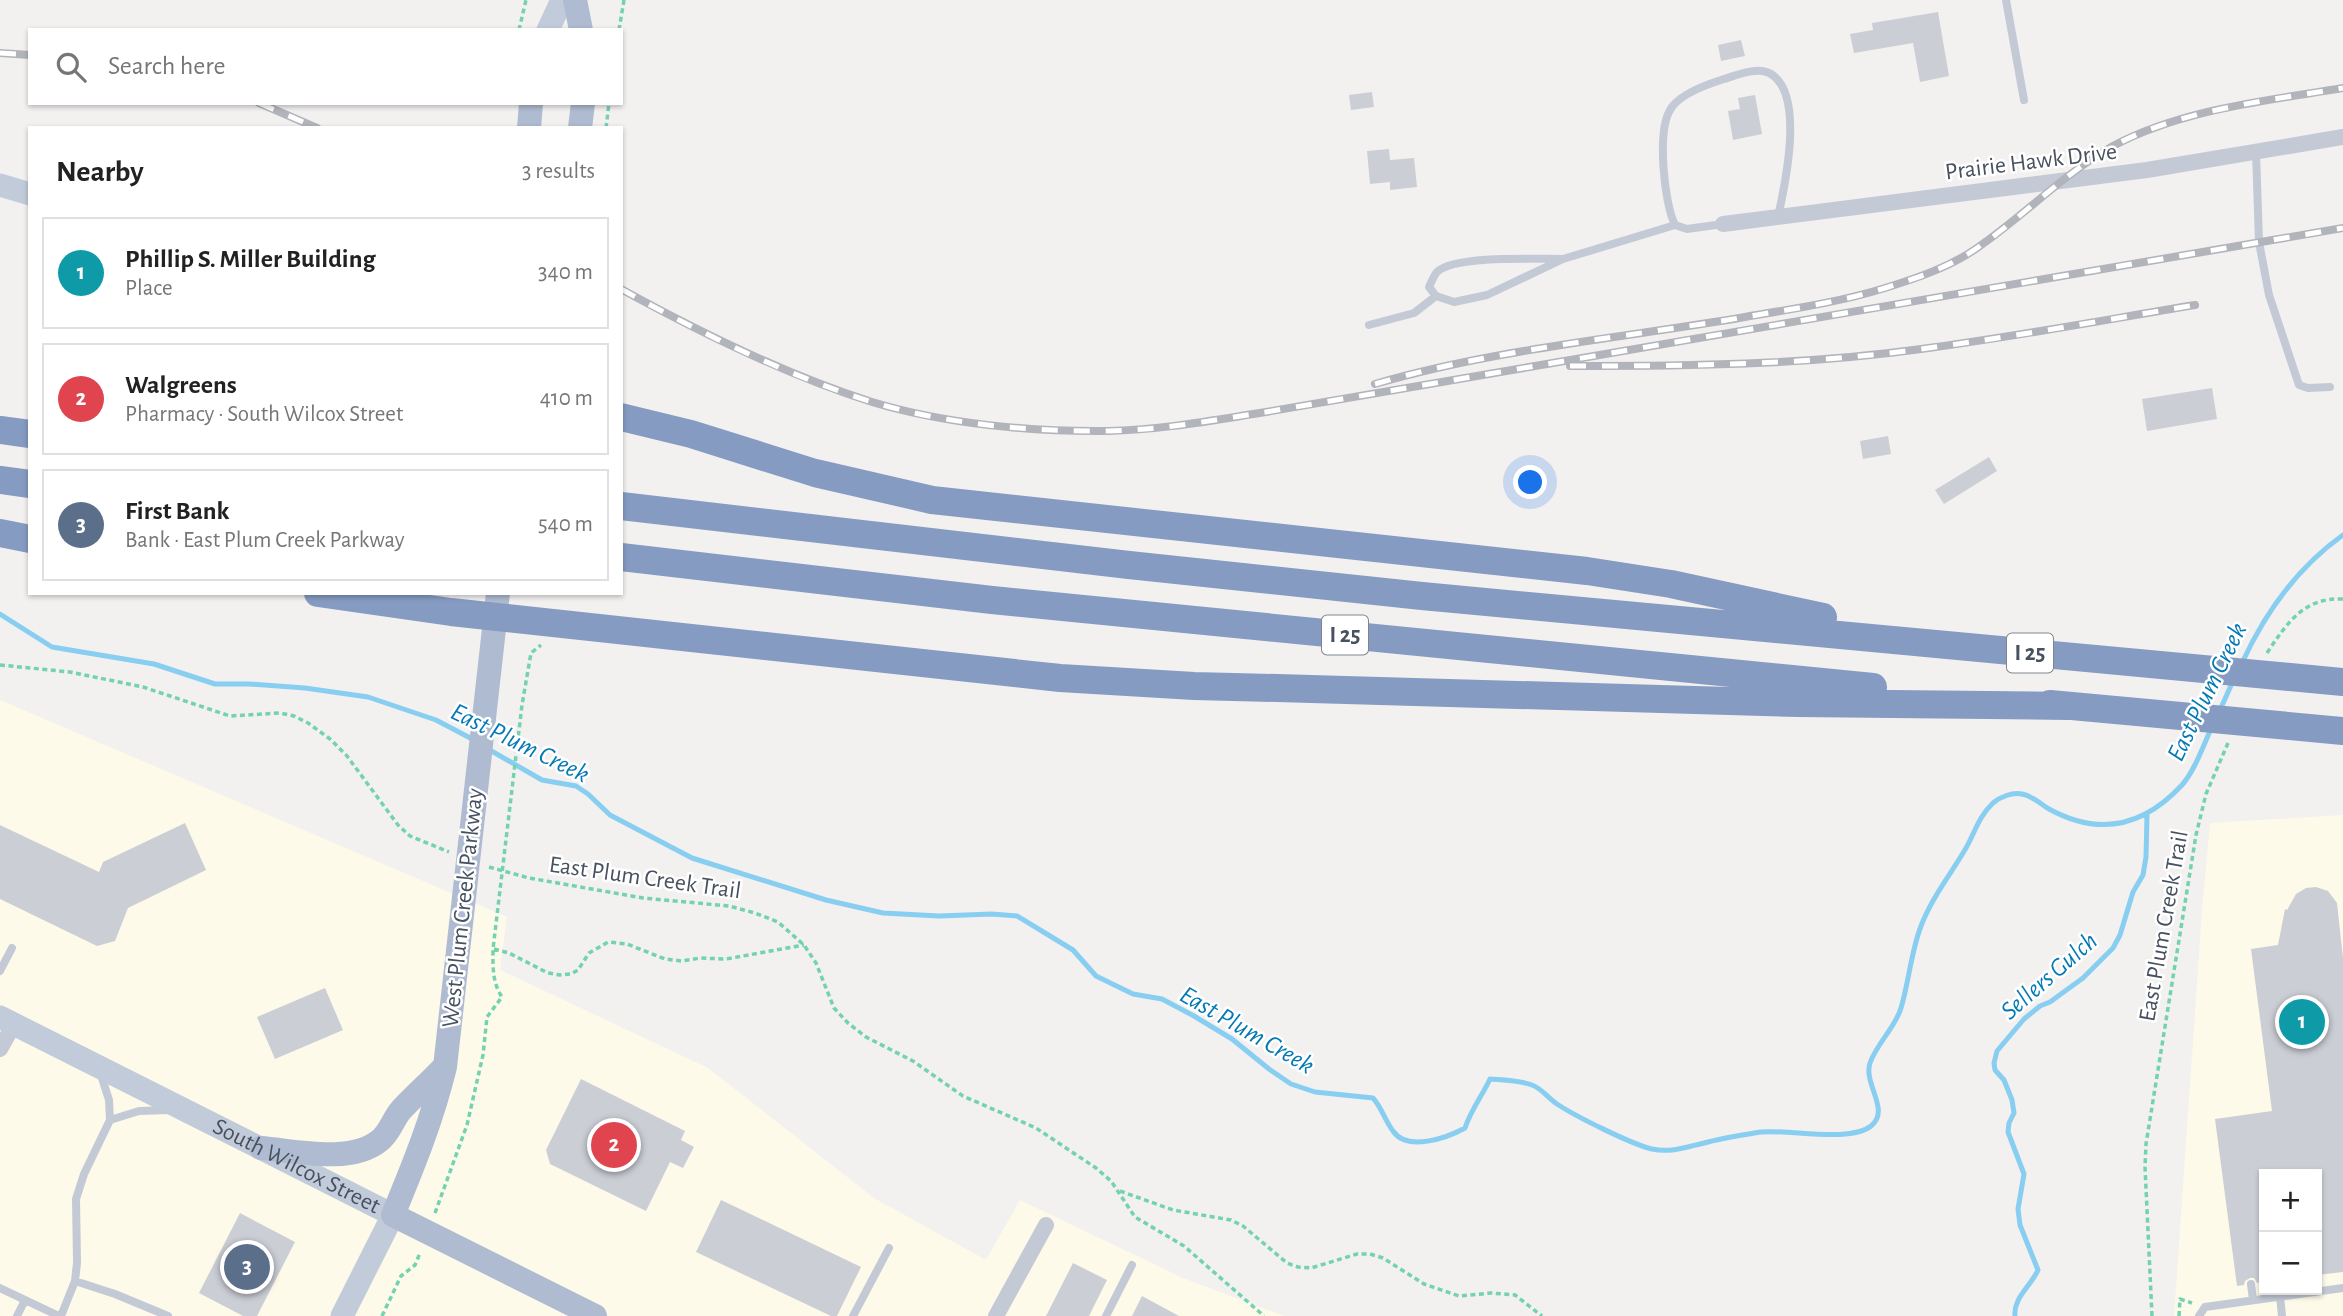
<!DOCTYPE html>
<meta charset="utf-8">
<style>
:root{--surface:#fff;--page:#f6f6f6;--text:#222;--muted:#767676;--line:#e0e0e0;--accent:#111827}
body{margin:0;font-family:"Alegreya Sans",sans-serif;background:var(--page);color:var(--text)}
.controls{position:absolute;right:21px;bottom:21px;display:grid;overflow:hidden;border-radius:0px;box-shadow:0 2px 5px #0004}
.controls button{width:63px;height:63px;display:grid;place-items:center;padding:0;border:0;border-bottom:2px solid var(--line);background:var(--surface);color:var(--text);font:35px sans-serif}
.you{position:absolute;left:1531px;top:483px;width:24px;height:24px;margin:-18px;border:5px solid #fff;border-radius:50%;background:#1a73e8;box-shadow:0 0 0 10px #1a73e833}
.badge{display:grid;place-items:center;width:46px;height:46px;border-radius:50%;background:var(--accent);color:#fff;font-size:23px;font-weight:700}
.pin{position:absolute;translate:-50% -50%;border:4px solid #fff;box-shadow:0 2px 7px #0006}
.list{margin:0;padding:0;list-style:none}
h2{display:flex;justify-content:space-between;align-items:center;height:91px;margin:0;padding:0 28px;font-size:30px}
h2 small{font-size:23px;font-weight:400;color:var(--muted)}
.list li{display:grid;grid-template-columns:46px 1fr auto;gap:21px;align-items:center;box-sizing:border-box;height:112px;margin:0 14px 14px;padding:0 14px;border:2px solid var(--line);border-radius:0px}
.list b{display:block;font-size:26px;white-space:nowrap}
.list p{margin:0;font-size:23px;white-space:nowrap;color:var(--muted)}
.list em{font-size:23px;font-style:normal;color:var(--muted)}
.icon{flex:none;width:38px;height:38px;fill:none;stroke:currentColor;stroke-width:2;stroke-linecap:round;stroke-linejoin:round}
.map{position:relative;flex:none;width:2343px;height:1316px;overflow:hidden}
.search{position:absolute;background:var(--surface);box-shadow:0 2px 5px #0004;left:28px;top:28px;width:595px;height:77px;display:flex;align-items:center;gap:18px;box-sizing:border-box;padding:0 24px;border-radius:0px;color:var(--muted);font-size:26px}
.panel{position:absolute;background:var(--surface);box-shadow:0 2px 5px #0004;left:28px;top:126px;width:595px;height:469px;border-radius:0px}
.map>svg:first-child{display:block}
</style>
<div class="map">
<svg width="2343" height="1316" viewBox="0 0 2343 1316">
<rect width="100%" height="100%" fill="#f3f0f0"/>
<path fill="#fdfaea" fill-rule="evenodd" d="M0,700L507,917L500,970L708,1068L874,1198L986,1260L1020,1200L1183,1278L1284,1316H0Z
M2343,815V1316H2174L2202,910L2210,823ZM2264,1174H2317V1290H2264Z"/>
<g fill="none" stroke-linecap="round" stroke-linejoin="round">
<path stroke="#88cef1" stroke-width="5" d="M0,614L52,647L154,664L215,684H249L305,688L368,697L436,720L474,740
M2242,663C2265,613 2298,567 2343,535
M2220,710L2233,681
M488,749L542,780L576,786L588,794L610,815L692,858L826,900L883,913L939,916L992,914L1017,916L1073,950L1096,976L1133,994L1162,999L1194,1016L1232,1039L1269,1069L1291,1084L1315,1092L1373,1098C1382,1108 1385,1121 1393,1131C1407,1152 1447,1138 1465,1128C1471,1110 1482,1096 1490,1079C1503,1080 1519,1080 1532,1085C1541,1088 1548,1098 1557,1104C1575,1116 1631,1144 1652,1149C1671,1153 1687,1147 1704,1143C1722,1138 1743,1135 1761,1132C1789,1129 1850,1143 1871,1126C1891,1110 1863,1084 1870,1063C1877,1043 1895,1028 1901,1008C1909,981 1911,952 1921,926C1932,897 1951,874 1966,848C1975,832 1979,816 1993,803C2000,797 2012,792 2022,794C2033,796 2040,804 2049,809C2100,837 2144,826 2182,785C2195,770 2203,746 2211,729
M2015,1316C2013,1298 2031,1286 2038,1270L2020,1225L2018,1209L2024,1174L2008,1132L2009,1123L2014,1113L2012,1100L2004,1080L1995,1070L1994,1063L1997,1051L2024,1019L2040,1006L2050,1002L2083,978L2113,948L2120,935L2133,892L2143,875L2146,857L2147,815"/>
</g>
<path fill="#ccced6" d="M1938,12L1949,76L1920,82L1913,43L1854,53L1850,34L1873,30L1872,23Z
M1741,40L1745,56L1721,61L1718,45Z
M1372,92L1374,107L1351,110L1349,95Z
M1755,95L1762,134L1733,140L1728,111L1740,109L1738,98Z
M1389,149L1390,160L1414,158L1417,187L1390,190V182L1370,184L1367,151Z
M2212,388L2217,419L2147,431L2142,399Z
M1888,436L1891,454L1863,459L1860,441Z
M1989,457L1997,471L1944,504L1935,490Z
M185,823L206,870L128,908L115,941L97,946L0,899V825L99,872L103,862Z
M2316,887L2328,891L2337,903L2343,958V1272L2317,1275V1174H2264V1282L2257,1283L2254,1278H2250L2245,1281L2244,1285L2237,1286L2215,1119L2272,1111L2251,949L2278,945L2285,909L2287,910L2296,894L2306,888Z
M325,988L343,1030L275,1059L257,1017Z
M581,1079L685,1131L681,1140L694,1147L683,1168L670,1162L646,1211L550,1164L546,1150Z
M721,1200L861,1267L837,1316H831L696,1252Z
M240,1213L295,1242L257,1316H243L199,1293Z
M1073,1263L1107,1280L1089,1316H1046Z
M1142,1296L1179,1316H1132Z"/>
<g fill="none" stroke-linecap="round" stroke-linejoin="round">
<path stroke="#73d2af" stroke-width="3.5" stroke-dasharray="5 3.5" stroke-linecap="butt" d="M519,30L526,0
M619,30L624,0
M606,128L609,103
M2267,653C2287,623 2304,597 2343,599
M0,665L70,672L143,687L230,716L280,713L294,716L308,723L330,739L347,756L398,825L410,836L449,852
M489,867L529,878L643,898L729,906L755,913L778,922L804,945L816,963L834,1008L848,1023L866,1037L913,1061L963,1096L1036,1128L1096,1168L1111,1181L1135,1217L1184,1246L1264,1316
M494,949L509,953L548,973L560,975L571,974L578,970L589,953L608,942L627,944L665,959L682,961L700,958L726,959L804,945
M1120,1191L1173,1210L1231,1220L1243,1226L1287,1263L1298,1267L1311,1268L1357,1254H1370L1383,1258L1424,1284L1459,1296L1491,1293L1515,1295L1542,1316
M435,1213L467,1125L483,1055L487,1017L502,997C492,982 493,967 493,949L522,705L531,653L541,645
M382,1316L401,1276L415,1265L420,1253
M2152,1316L2145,1167L2146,1144L2196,835L2206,794L2228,743
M2179,1316L2180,1299L2192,1303"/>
<path stroke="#c3cad6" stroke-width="8" d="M2006,0L2024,100
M2256,152L2259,242L2269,295L2299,385L2308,388L2330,387
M1723,224L1687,229L1675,225C1664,203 1657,132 1670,110C1678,95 1708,84 1724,79C1737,75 1758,66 1771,74C1805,95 1785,185 1778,217
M1563,259C1537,259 1454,255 1437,272C1434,275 1431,283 1429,287L1436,296L1454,302L1487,295L1563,259L1675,225
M1369,325L1414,313L1436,296
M0,971L12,948
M110,1120L139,1111L169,1110
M75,1281L115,1294L168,1316
M2251,1284L2253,1300
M0,1288L59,1316
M2280,1296L2282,1316
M17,1316L25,1300
M61,1316L75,1281L77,1263L76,1199L84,1174L110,1120L109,1100L101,1075
M853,1316L889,1248
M1106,1316L1132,1265
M2199,1316L2205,1307L2343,1288"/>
<path stroke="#c3cad6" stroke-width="16" d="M1723,224L2147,170L2343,137
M0,1049L14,1024
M996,1316L1046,1225"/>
<g stroke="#c2cbda" stroke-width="23">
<path d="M548,30L562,0"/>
<path d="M0,185L30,194"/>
<path id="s1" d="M0,1017L393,1215L342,1316"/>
</g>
<path stroke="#afbbd0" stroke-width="24" d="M575,0L581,30
M529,128L531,103
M580,128L583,103
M498,593L445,1067C432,1120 414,1164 393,1215L595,1316
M261,1148C296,1151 350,1164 379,1141C390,1133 393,1119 401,1110C415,1095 430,1082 444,1067"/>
<path stroke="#859bc2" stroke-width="28" d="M621,417L691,434L815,473L932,500L1587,571L1671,584L1823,617
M0,430L30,434
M0,480L30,484
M621,506L1129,565L1422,596L2343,682
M0,533L30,539
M621,557L992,600L1873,687
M318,593L451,612L1060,678L1194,686L1277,688L1798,703L2069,706
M2050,704L2343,731"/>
<g stroke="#b2b4bb" stroke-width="8">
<path id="rail" d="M0,53L30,55
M259,103L317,128
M621,289C701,333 786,375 872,402C945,424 1032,432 1108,431C1161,430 1214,420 1266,412L2343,228
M1570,366C1687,366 1805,365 1921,349C2013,337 2104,320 2195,305
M1375,384C1495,349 1622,338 1745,317C1792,309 1840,302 1885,288C1917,278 1950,267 1977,248C2024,216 2063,174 2113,146C2183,109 2266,101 2343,88"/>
</g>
<use href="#rail" stroke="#fff" stroke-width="5" stroke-dasharray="16" stroke-linecap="butt"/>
</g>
<g text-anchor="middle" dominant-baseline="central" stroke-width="5" stroke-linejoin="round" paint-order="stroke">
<g fill="#fff" stroke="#7e858f" stroke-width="2">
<rect x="1322" y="615.5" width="46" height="39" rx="5"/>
<rect x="2007" y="633.5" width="46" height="39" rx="5"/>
</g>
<g font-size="23" font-weight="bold" fill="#47515f">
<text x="1345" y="635">I 25</text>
<text x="2030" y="653">I 25</text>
</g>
<g font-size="24" fill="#47515f" stroke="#fff">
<text transform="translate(2031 162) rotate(-7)">Prairie Hawk Drive</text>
<text transform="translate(645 878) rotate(8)">East Plum Creek Trail</text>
<text transform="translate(463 908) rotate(-84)">West Plum Creek Parkway</text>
<text transform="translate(2164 926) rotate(-80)">East Plum Creek Trail</text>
<text stroke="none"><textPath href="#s1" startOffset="332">South Wilcox Street</textPath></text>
</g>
<g font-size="26" font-style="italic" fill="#047ab5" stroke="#fff">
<text transform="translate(2207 692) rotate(-64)">East Plum Creek</text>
<text transform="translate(520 743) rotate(26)">East Plum Creek</text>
<text transform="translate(2049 976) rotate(-41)">Sellers Gulch</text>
<text transform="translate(1247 1030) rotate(30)">East Plum Creek</text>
</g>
</g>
</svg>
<div class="controls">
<button>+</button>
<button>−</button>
</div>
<div class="you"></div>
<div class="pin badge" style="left:2302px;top:1022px;background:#0f9aa8">1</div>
<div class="pin badge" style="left:614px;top:1145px;background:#e0444e">2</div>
<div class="pin badge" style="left:247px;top:1267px;background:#5c6f8a">3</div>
<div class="search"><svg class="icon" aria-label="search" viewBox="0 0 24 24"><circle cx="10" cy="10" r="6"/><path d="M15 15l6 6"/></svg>Search here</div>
<section class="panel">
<h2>Nearby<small>3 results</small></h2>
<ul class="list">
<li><span class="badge" style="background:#0f9aa8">1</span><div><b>Phillip S. Miller Building</b><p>Place</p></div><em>340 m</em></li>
<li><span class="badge" style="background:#e0444e">2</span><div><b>Walgreens</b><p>Pharmacy · South Wilcox Street</p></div><em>410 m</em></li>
<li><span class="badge" style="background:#5c6f8a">3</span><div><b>First Bank</b><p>Bank · East Plum Creek Parkway</p></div><em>540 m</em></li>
</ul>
</section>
</div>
